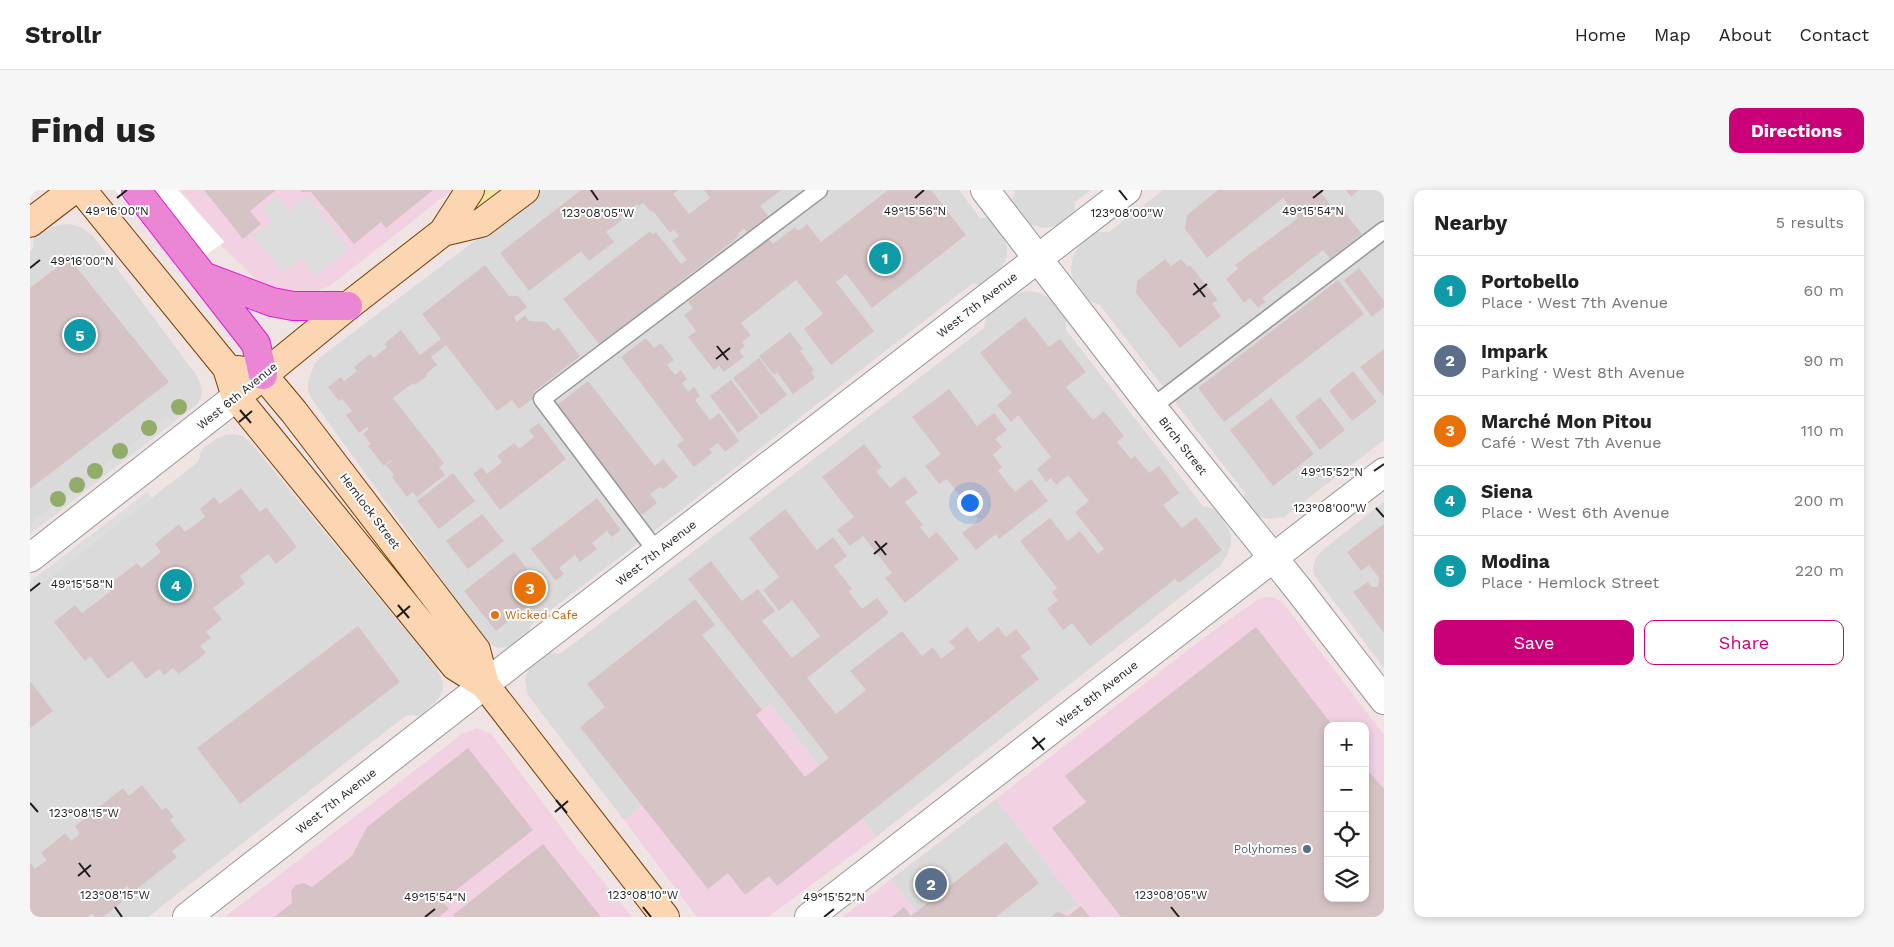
<!DOCTYPE html>
<meta charset="utf-8">
<style>
:root{--surface:#fff;--page:#f6f6f6;--text:#222;--muted:#767676;--line:#e0e0e0;--accent:#ca0078}
body{margin:0;font-family:"Work Sans",sans-serif;background:var(--page);color:var(--text)}
.controls{position:absolute;right:15px;bottom:15px;display:grid;overflow:hidden;border-radius:10px;box-shadow:0 2px 8px #0003}
.controls button{width:45px;height:45px;display:grid;place-items:center;padding:0;border:0;border-bottom:1px solid var(--line);background:var(--surface);color:var(--text);font:25px sans-serif}
.you{position:absolute;left:939px;top:312px;width:18px;height:18px;margin:-12px;border:4px solid #fff;border-radius:50%;background:#1a73e8;box-shadow:0 0 0 8px #1a73e833}
.badge{display:grid;place-items:center;width:32px;height:32px;border-radius:50%;background:var(--accent);color:#fff;font-size:16px;font-weight:700}
.pin{position:absolute;translate:-50% -50%;border:2px solid #fff;box-shadow:0 1px 5px #0006}
.list{margin:0;padding:0;list-style:none}
h2{display:flex;justify-content:space-between;align-items:center;height:65px;margin:0;padding:0 20px;font-size:21px}
h2 small{font-size:16px;font-weight:400;color:var(--muted)}
.list li{display:grid;grid-template-columns:32px 1fr auto;gap:15px;align-items:center;box-sizing:border-box;height:70px;padding:0 20px;border-top:1px solid var(--line)}
.list b{display:block;font-size:19px;white-space:nowrap}
.list p{margin:0;font-size:16px;white-space:nowrap;color:var(--muted)}
.list em{font-size:16px;font-style:normal;color:var(--muted)}
.actions{display:flex;gap:10px;padding:15px 20px}
.actions a{flex:1;padding:11px 0;border:1px solid var(--accent);border-radius:10px;text-align:center;font-size:18px;color:var(--accent)}
.actions .main{background:var(--accent);color:#fff}
.icon{flex:none;width:28px;height:28px;fill:none;stroke:currentColor;stroke-width:2;stroke-linecap:round;stroke-linejoin:round}
.map{position:relative;flex:none;width:1354px;height:727px;overflow:hidden;border-radius:10px}
header{display:flex;align-items:center;gap:30px;box-sizing:border-box;height:70px;padding:0 25px;background:var(--surface);border-bottom:1px solid var(--line)}
header strong{font-size:24px}
nav{display:flex;gap:28px;margin-inline-start:auto;font-size:18px}
.intro{display:flex;align-items:center;justify-content:space-between;box-sizing:border-box;height:120px;padding:0 30px}
h1{margin:0;font-size:35px}
.button{padding:12px 22px;border-radius:10px;background:var(--accent);color:#fff;font-size:18px;font-weight:700}
main{display:flex;gap:30px;padding:0 30px}
aside{flex:1;background:var(--surface);border-radius:10px;box-shadow:0 2px 8px #0003}
.map>svg:first-child{display:block}
</style>
<header>
<strong>Strollr</strong>
<nav><a>Home</a><a>Map</a><a>About</a><a>Contact</a></nav>
</header>
<div class="intro"><h1>Find us</h1><a class="button">Directions</a></div>
<main>
<div class="map">
<svg width="1354" height="727" viewBox="0 0 1354 727">
<rect width="100%" height="100%" fill="#efe3e3"/>
<path fill="#dbdadb" d="M512,0H929L950,28L959,27L973,48L977,56V67L971,78L950,95L943,93L628,338L501,435L498,445L486,455L468,458L460,454L450,443L281,208L278,200V191L285,173L292,166Z
M983,0H1061L1045,12V22L1028,36L1013,38L1000,34L981,11L985,2Z
M1133,0H1354V250L1254,327L1240,329L1227,326L1219,319L1213,310L1215,303L1070,115L1060,111L1043,89L1041,79L1043,66L1050,55L1066,42H1079Z
M35,34L45,35L54,39L63,46L167,186L172,199L171,208L166,215L153,225L136,228L0,334V62L3,58L4,48L22,37Z
M998,101L1010,103L1019,108L1036,130V140L1173,316L1185,319L1195,333L1201,345V354L1197,365L1190,376L846,647L740,514L594,630L503,512L497,503L495,490L500,476L518,462L530,464L954,138L957,126L986,104Z
M204,244L213,246L219,251L406,477L413,492V499L409,508L391,526L377,525L374,527L118,727H0V402L168,272L172,259L186,249L195,245Z
M1354,312V478L1284,385L1283,375L1287,366L1295,358Z
M966,609L1048,714L1032,727H891L861,689Z"/>
<path fill="#f1d1e2" fill-rule="evenodd" d="M150,0H422L301,95L280,105L237,100L191,55L194,51Z
M1235,407H1242L1253,413L1354,545V727H1032L1048,714L966,609L1171,450L1227,410ZM1298,536H1335V708H1298Z
M740,514L846,647L738,727H667L594,630Z
M447,538L462,545L550,663L602,727H195L432,544Z
M861,689L891,727H813Z"/>
<path fill="#ece6a6" d="M454,0H471L441,22L438,18Z"/>
<path fill="#ddd" d="M247,6L258,21L277,6L319,59L285,86L271,68L253,83L223,46L242,31L232,18Z
M153,225L0,344V334L136,228Z
M117,302L122,308L0,402V392Z"/>
<path fill="#fff" d="M85,0H148L194,52L152,82Z"/>
<path fill="#d6c3c6" d="M174,0H246L220,21L231,34L213,49Z
M271,0H403L356,38L351,32L324,54L281,2H271Z
M551,0H649L643,4L659,24L680,8L674,0H751L730,16L738,26L717,42L714,38L708,44L709,46L570,155L533,109L620,41L622,44L626,42L651,74L657,70L642,51L649,46L644,40L640,43L623,21L621,22L613,13L609,16L607,14L590,27L592,30L576,42L584,52L559,71L551,61L499,101L470,63Z
M858,0H901L936,45L842,118L816,84L806,92L844,141L801,175L774,139L793,124L766,90L711,133L721,145L712,152L715,156L709,161L714,167L694,182L689,176L684,180L658,147L666,141L654,125L663,118L658,112L739,49L743,54L765,37L768,41L777,34L791,52Z
M1188,0H1289L1309,26L1314,22L1332,44L1300,69L1293,60L1232,108L1236,112L1228,118L1220,108L1214,113L1196,89L1208,79L1205,75L1268,28L1253,8L1177,68L1155,39L1157,25Z
M1316,0H1329L1321,7Z
M39,68L139,192L0,299V98Z
M1135,69L1141,76L1151,69L1158,77L1160,75L1188,110L1182,114L1191,126L1150,158L1106,103L1107,91Z
M455,75L479,106H488L497,117L484,127L487,132L495,125L499,131L516,132L524,141L528,137L550,166L504,202L506,206L489,219L482,210L467,221L416,155L401,167L407,175L396,184L397,186L385,195L383,193L363,208L414,273L409,277L415,285L387,307L383,302L377,307L362,287L364,285L356,275L362,271L361,270L354,276L338,256L341,254L333,244L339,239L337,237L329,243L316,225L322,221L312,209L309,211L298,197L311,187L314,191L327,181L324,177L340,164L344,168L357,157L354,154L371,140L390,165L411,149L392,124Z
M1329,78L1354,111V117L1342,127L1314,90Z
M1308,90L1334,124L1194,232L1168,198Z
M995,127L1019,157L1030,149L1056,182L1036,197L1063,230L1074,221L1094,246L1087,252L1101,269L1105,266L1119,283L1129,276L1149,303L1133,315L1152,338L1166,327L1192,360L1149,393L1145,389L1060,456L1042,433L1033,440L1017,419L1028,410L1022,403L1027,398L990,351L1020,328L1038,351L1050,341L1068,364L1074,359L1045,322L1059,311L1038,285L1026,295L1021,288L1016,292L1007,279L1021,267L988,225L981,232L967,215L982,203L950,163Z
M760,142L773,159L770,161L784,180L781,182L785,188L763,204L747,182L744,185L729,166Z
M616,148L624,158L631,153L644,170L637,175L645,185L651,180L657,189L652,193L658,202L664,197L670,206L665,210L680,230L689,223L709,251L695,262L688,253L679,259L682,263L664,277L647,255L654,250L591,167Z
M1354,159V205L1353,206L1330,177Z
M729,168L757,205L731,225L703,188Z
M1323,181L1347,212L1322,231L1299,201Z
M701,190L729,227L708,243L680,206Z
M558,191L625,276L633,269L648,287L633,299L630,297L620,304L627,313L612,325L526,216Z
M919,199L947,236L964,223L977,240L965,249L972,257L963,265L972,277L968,281L985,302L1001,289L1018,311L969,349L966,344L946,360L932,343L949,330L917,289L909,294L895,276L911,264L882,227Z
M1290,207L1315,240L1290,260L1265,227Z
M1241,208L1284,264L1243,296L1200,240Z
M509,233L536,269L470,320L443,284L452,277L457,284L472,272L467,266L484,253L489,259L504,247L499,240Z
M834,254L852,277L846,281L860,298L875,286L888,303L875,312L893,335L890,337L899,348L907,342L929,369L875,413L855,388L862,383L833,346L820,356L807,340L824,327L792,287Z
M423,283L445,311L409,339L387,311Z
M211,298L230,322L236,317L267,357L246,374L238,364L210,386L215,394L183,418L192,429L176,442L181,448L170,456L176,463L149,484L143,478L134,485L129,479L116,489L102,471L78,489L60,466L55,471L24,432L45,415L52,423L81,401L77,396L107,373L111,378L131,362L125,354L149,334L155,342L175,327L170,319L184,307L190,314Z
M567,308L591,340L582,347L577,341L562,353L567,359L550,372L545,365L529,378L534,384L526,391L501,359Z
M755,319L787,360L803,347L817,366L804,376L822,399L819,402L832,419L847,408L859,423L777,488L806,524L836,500L820,481L872,441L892,466L903,457L911,469L925,458L919,452L937,437L949,452L968,437L976,447L986,439L1001,458L991,466L1009,489L747,696L739,686L715,705L698,683L678,699L550,537L575,517L557,494L665,409L685,435L672,445L732,520L726,525L775,587L799,568L658,389L681,371L712,411L728,399L745,421L732,431L762,468L790,446L762,410L749,421L733,400L749,387L719,348Z
M452,324L474,351L438,379L416,351Z
M1354,334V443L1323,402L1338,392L1341,397H1348L1349,388L1339,375L1331,381L1317,362Z
M484,362L515,402L466,441L434,401Z
M328,436L370,492L210,614L167,558Z
M1226,437L1303,536H1298V708H1335V577L1354,599V721L1346,727H1091L1022,638L1056,612L1035,586Z
M0,491L23,521L0,538Z
M438,558L503,640L412,711L419,719L409,727H244L262,713L261,701L266,695L274,693L282,697L322,666L337,637Z
M112,595L132,620L136,617L144,627L140,630L156,650L142,661L147,667L102,703L97,696L86,704L92,712L73,727H65L62,723L58,727H0V673L5,679L17,670L11,663L35,643L41,651L50,644L45,636L93,598L99,606Z
M976,652L1009,693L966,727H862L874,717L881,726Z
M513,654L571,727H425L423,725Z
M1051,716L1060,727H1021L1028,722L1038,726Z"/>
<g fill="none" stroke-linecap="round" stroke-linejoin="round">
<g stroke="#979797" stroke-width="19">
<path id="lane" d="M1122,217L1354,40
M627,362L512,209L789,0"/>
</g>
<g stroke="#979797" stroke-width="30">
<path id="street" d="M955,0L1122,217L1269,400L1354,510
M0,368L206,207
M157,727L490,467L1097,0
M779,727L1354,282"/>
</g>
<g stroke="#783e00" stroke-width="30">
<path id="secondary" d="M52,0L197,178L206,207L425,476L455,495L635,727
M0,33L43,0
M413,42L451,33L495,0
M208,180L233,185L264,222L446,460L455,495
M219,197L318,116L413,42L440,0"/>
</g>
<g stroke="#e11cd4" stroke-width="30">
<path id="highway" d="M106,0L226,154L233,185
M173,86L242,112L263,116H318"/>
</g>
<use href="#lane" stroke="#fff" stroke-width="16"/>
<use href="#street" stroke="#fff" stroke-width="28"/>
<use href="#secondary" stroke="#fcd5b3" stroke-width="28"/>
<use href="#highway" stroke="#ea86d4" stroke-width="28"/>
</g>
<g fill="#91ad69">
<circle cx="149" cy="217" r="8"/>
<circle cx="119" cy="238" r="8"/>
<circle cx="90" cy="261" r="8"/>
<circle cx="65" cy="281" r="8"/>
<circle cx="47" cy="295" r="8"/>
<circle cx="28" cy="309" r="8"/>
</g>
<path fill="none" stroke="#1d1d1d" stroke-width="2" d="M561,0L568,10M1089,0L1097,10M87,8L97,0M885,8L894,0M1283,8L1293,0M0,78L10,70M1164,93L1175,107M1163,105L1177,94M687,156L698,170M686,169L700,158M210,220L221,233M209,232L222,221M1344,281L1354,274M1346,318L1354,327M845,351L856,365M844,364L857,353M0,401L10,393M368,415L379,428M367,427L380,416M1003,547L1014,560M1002,559L1015,548M526,610L537,623M0,613L8,622M525,622L538,611M49,673L60,687M48,686L61,675M85,717L92,727M613,717L621,727M1141,717L1149,727M395,727L405,719M794,727L804,719"/>
<circle fill="#e8710a" stroke="#fff" stroke-width="2" cx="465" cy="425" r="5"/>
<circle fill="#5c6f8a" stroke="#fff" stroke-width="2" cx="1277" cy="659" r="5"/>
<g text-anchor="middle" dominant-baseline="central" stroke-width="4" stroke-linejoin="round" paint-order="stroke">
<g font-size="12" fill="#1d1d1d" stroke="#fff">
<text transform="translate(947 115) rotate(-38)">West 7th Avenue</text>
<text transform="translate(207 206) rotate(-39)">West 6th Avenue</text>
<text transform="translate(1153 256) rotate(52)">Birch Street</text>
<text transform="translate(340 321) rotate(53)">Hemlock Street</text>
<text transform="translate(626 363) rotate(-38)">West 7th Avenue</text>
<text transform="translate(1067 504) rotate(-38)">West 8th Avenue</text>
<text transform="translate(306 611) rotate(-38)">West 7th Avenue</text>
</g>
<g font-size="12" fill="#c56008" stroke="#fff" text-anchor="start">
<text x="475" y="425">Wicked Cafe</text>
</g>
<g font-size="12" fill="#4e5e75" stroke="#fff" text-anchor="end">
<text x="1267" y="659">Polyhomes</text>
</g>
</g>
<g font-size="12" text-anchor="middle" fill="#1d1d1d" stroke="#fff" stroke-width="4" stroke-linejoin="round" paint-order="stroke">
<text x="87" y="25">49°16'00"N</text>
<text x="885" y="25">49°15'56"N</text>
<text x="1283" y="25">49°15'54"N</text>
<text x="568" y="27">123°08'05"W</text>
<text x="1097" y="27">123°08'00"W</text>
<text x="52" y="75">49°16'00"N</text>
<text x="1302" y="286">49°15'52"N</text>
<text x="1300" y="322">123°08'00"W</text>
<text x="52" y="398">49°15'58"N</text>
<text x="54" y="627">123°08'15"W</text>
<text x="85" y="709">123°08'15"W</text>
<text x="613" y="709">123°08'10"W</text>
<text x="1141" y="709">123°08'05"W</text>
<text x="405" y="711">49°15'54"N</text>
<text x="804" y="711">49°15'52"N</text>
</g>
</svg>
<div class="controls">
<button>+</button>
<button>−</button>
<button><svg class="icon" aria-label="locate" viewBox="0 0 24 24"><circle cx="12" cy="12" r="6"/><path d="M12 2v4M12 18v4M2 12h4M18 12h4"/></svg></button>
<button><svg class="icon" aria-label="layers" viewBox="0 0 24 24"><path d="M12 4l9 5-9 5-9-5zM3 14l9 5 9-5"/></svg></button>
</div>
<div class="you"></div>
<div class="pin badge" style="left:855px;top:68px;background:#0f9aa8">1</div>
<div class="pin badge" style="left:901px;top:694px;background:#5c6f8a">2</div>
<div class="pin badge" style="left:500px;top:398px;background:#e8710a">3</div>
<div class="pin badge" style="left:146px;top:395px;background:#0f9aa8">4</div>
<div class="pin badge" style="left:50px;top:145px;background:#0f9aa8">5</div>
</div>
<aside>
<h2>Nearby<small>5 results</small></h2>
<ul class="list">
<li><span class="badge" style="background:#0f9aa8">1</span><div><b>Portobello</b><p>Place · West 7th Avenue</p></div><em>60 m</em></li>
<li><span class="badge" style="background:#5c6f8a">2</span><div><b>Impark</b><p>Parking · West 8th Avenue</p></div><em>90 m</em></li>
<li><span class="badge" style="background:#e8710a">3</span><div><b>Marché Mon Pitou</b><p>Café · West 7th Avenue</p></div><em>110 m</em></li>
<li><span class="badge" style="background:#0f9aa8">4</span><div><b>Siena</b><p>Place · West 6th Avenue</p></div><em>200 m</em></li>
<li><span class="badge" style="background:#0f9aa8">5</span><div><b>Modina</b><p>Place · Hemlock Street</p></div><em>220 m</em></li>
</ul>
<div class="actions"><a class="main">Save</a><a>Share</a></div>
</aside>
</main>
